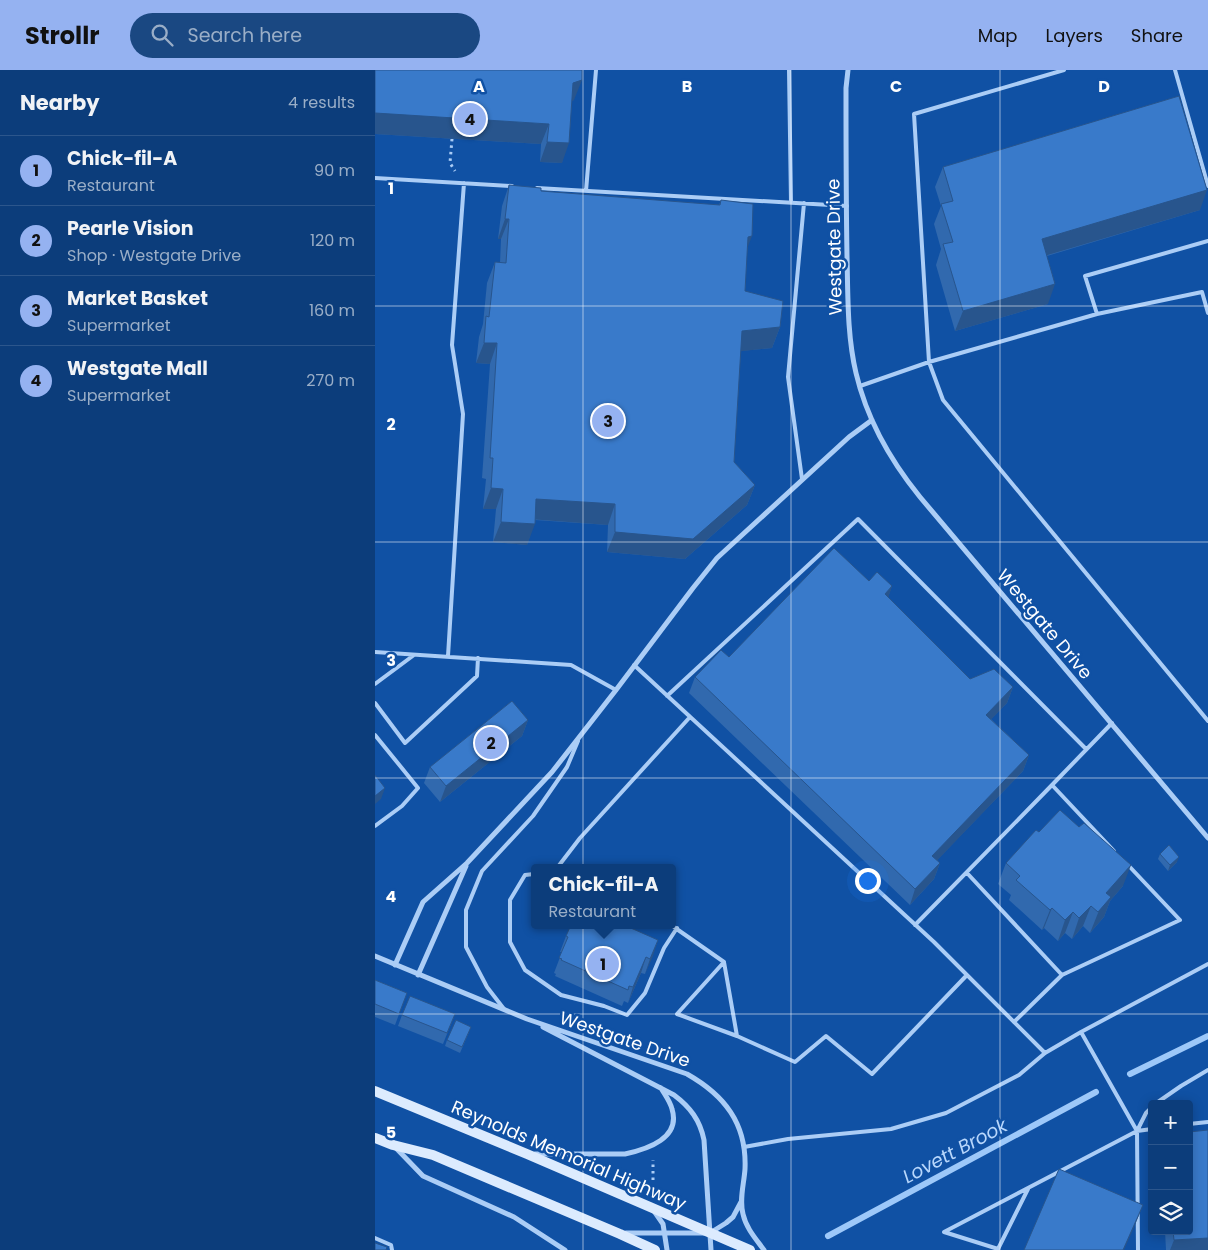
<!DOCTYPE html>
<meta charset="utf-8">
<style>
:root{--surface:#0c3d7b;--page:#1a4882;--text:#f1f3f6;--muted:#9aaec7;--line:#2c568c;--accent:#95b2f1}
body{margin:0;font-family:Poppins,sans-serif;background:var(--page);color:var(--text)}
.controls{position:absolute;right:15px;bottom:15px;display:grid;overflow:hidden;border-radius:5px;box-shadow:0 2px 12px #0003}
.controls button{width:45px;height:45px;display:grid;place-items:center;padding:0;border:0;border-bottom:1px solid var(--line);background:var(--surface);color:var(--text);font:25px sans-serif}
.you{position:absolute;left:492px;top:810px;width:18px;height:18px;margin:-12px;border:4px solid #fff;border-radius:50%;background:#1a73e8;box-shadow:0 0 0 8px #1a73e833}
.badge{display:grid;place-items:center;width:32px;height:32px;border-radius:50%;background:var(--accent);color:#111;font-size:16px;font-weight:700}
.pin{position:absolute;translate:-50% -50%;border:2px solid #fff;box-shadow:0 1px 5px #0006}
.popup{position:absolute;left:156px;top:794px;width:145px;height:65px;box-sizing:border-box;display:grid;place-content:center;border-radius:5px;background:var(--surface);filter:drop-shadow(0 1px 4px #0005);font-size:16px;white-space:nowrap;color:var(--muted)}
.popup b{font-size:19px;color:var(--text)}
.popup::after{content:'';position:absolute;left:50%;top:100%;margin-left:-10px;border:10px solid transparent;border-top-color:var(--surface)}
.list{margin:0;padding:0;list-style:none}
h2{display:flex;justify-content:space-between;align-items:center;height:65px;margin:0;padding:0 20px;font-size:21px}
h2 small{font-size:16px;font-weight:400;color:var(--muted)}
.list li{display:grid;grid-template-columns:32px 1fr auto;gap:15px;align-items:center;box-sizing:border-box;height:70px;padding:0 20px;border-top:1px solid var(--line)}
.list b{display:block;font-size:19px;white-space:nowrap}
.list p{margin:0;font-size:16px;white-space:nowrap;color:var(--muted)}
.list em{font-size:16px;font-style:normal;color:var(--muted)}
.icon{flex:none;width:28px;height:28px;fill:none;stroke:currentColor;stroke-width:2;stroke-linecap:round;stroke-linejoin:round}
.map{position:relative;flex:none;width:833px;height:1180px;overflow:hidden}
header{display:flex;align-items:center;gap:30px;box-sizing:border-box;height:70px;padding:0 25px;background:var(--accent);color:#111}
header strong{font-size:24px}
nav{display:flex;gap:28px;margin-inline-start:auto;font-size:18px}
.search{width:350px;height:45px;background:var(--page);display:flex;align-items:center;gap:12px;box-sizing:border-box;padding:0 18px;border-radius:28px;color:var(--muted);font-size:19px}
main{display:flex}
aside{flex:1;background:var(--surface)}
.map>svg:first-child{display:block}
</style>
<header>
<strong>Strollr</strong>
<div class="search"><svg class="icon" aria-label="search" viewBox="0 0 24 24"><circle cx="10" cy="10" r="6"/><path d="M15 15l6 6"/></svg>Search here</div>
<nav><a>Map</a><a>Layers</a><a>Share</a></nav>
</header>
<main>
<aside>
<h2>Nearby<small>4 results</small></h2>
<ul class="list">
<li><span class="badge">1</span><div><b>Chick-fil-A</b><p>Restaurant</p></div><em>90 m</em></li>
<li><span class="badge">2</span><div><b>Pearle Vision</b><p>Shop · Westgate Drive</p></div><em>120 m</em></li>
<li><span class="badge">3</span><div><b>Market Basket</b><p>Supermarket</p></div><em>160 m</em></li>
<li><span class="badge">4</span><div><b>Westgate Mall</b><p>Supermarket</p></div><em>270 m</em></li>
</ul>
</aside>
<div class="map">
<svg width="833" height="1180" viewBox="0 0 833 1180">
<rect width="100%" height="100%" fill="#1051a4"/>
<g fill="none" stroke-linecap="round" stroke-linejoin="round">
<path stroke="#9dc8f9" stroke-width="6" d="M755,1004L833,966
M453,1166L721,1022"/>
<path stroke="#abcdf6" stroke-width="3" stroke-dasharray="2.5 4" stroke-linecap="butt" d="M77,69L75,93L80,101
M278,1110V1090"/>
<path stroke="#abcdf6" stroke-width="4" d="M414,0L416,132
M689,0L539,44L554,292L568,330L833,651
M800,0L833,116
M0,108L137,116
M162,118L472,136
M211,121L221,0
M722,244L710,206L833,171
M485,316L554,292L722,244L827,222L833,243
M427,409L413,307L429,133
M0,582L196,595L241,620
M73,586L88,344L77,275L89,113
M259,595L559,872L670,983
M0,614L39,585
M292,626L483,449L711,679
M0,633L30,673L102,606L103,588
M0,665L43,718L27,736L0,756
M677,715L737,653
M182,798L205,768L315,647
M592,803L687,905
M159,804L150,805L135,830V872L150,900L186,925L229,936L252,945L270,923L289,878L302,858
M296,855L349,892L362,966L420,992L451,966L497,1004L592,905
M540,855L677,715L739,781
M349,892L302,944L362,966
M129,939L112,917L91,877V840L107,801L158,746L192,697L203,671
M639,952L687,905L805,850L753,795
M780,1034L806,1016L833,1000
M814,1054L833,1052
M762,1061L777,1059
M369,1077L413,1069L516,1059L571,1043L644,1005L670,983L706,962L833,894
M653,1119L623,1179L569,1162L762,1061L706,962
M0,1168L16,1175L17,1180
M763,1180L762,1061L771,1043L777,1037"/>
<path stroke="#abcdf6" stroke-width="5" d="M473,0L471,18C471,74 471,130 472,186C473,225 472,265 481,303C492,350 515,390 545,427L833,768
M0,886L152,949L312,1004C349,1025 372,1053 370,1099C369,1114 364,1130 368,1144C371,1158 381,1169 389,1180
M20,895L48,832L92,793L177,702L241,620L318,518L342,488L474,367L497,350
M43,905L91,796
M168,957L299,1025C315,1037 325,1050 329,1070L336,1180
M20,1077L48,1106L139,1147L190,1180
M160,1084H250C273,1079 306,1068 297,1039C295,1031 290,1025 286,1018
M279,1141L288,1154L292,1180
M251,1163H335L351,1153L358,1147L366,1132"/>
<path stroke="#dcebfe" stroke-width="10" d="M0,1021L152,1084L375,1180
M0,1068L18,1075L58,1085L245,1164L280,1180"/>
</g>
<path fill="#3169ae" d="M199,30L197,31L187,93L165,92L166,74L0,64Z
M568,97L825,140L672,186L673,234L580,261L561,195L566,179L559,154L566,136L560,117Z
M134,115L166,121L344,135L346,130L372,179L370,221L405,257L397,278L365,281L359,392L380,415L372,435L310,489L232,482L233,455L160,450L152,475L118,472L121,439H108L111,409L107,408L115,294L101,293L104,267L108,254L112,213L120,192L125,193L126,169H123L127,136Z
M494,511L517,516L513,527L595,609L638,617L632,633L616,649L654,685L648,701L562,790L565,793L559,809L535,835L314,623L320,607L354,587Z
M153,650L147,666L65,732L49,713L55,697Z
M664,762L748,816L735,831L729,847L715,863L708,856L697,869L690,863L683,871L669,858L667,860L634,830L636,825L623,814L631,793Z
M785,784L802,792L793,801L783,789Z
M191,866L283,870L270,904L266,903L253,933L249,931L247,936L180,906L181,904L179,903L187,882H185Z
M0,910L32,923L20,955L0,947Z
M80,944L68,974L23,956L27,945Z
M94,962L85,983L70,976L72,970Z
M790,1161H814L833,1180H791Z"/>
<path fill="#28558d" d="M207,10L199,30L191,34L198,13Z
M0,43L174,54L166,74L0,64Z
M172,72L194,73L187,93L165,92Z
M832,120L825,140L659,189L667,169Z
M130,149H134L126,169H123Z
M377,166L369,187L373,167Z
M680,214L673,234L580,261L588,241Z
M405,257L397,278L359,282L367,261Z
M109,273H122L115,294L101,293Z
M380,415L372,435L310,489L232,482L240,462Z
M116,418L128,419L121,439H108Z
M161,429L240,434L233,455L154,449Z
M126,452L160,454L152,475L118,472Z
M517,516L512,532L510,524Z
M638,617L632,633L606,660L611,645Z
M153,650L147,666L65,732L71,716Z
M654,685L648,701L552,801L557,786Z
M10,718L6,729L0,734V726Z
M804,787L802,792L793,801L795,795Z
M565,793L559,809L535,835L540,819Z
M756,795L748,816L735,831L729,847L715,863L731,823Z
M716,836L708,856L697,869L704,848Z
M677,838L669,858L667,860L675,840Z
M698,842L690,863L683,871L690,850Z
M283,870L278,886L270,904L275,889Z
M271,887L266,903L253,933L258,917Z
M768,1135L760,1155L749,1180H748Z
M833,1168V1180H795L799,1170Z"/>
<path fill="#397aca" stroke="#28558d" d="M0,0H207V10L198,13L194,73L172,72L174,54L0,43Z
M804,26L832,120L667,169L680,214L588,241L568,174L578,172L566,134L578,131L568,97Z
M134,115L166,118V121L345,135L346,130L378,134L377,166L373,167L370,221L408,231L405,257L367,261L359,392L380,415L318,469L240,462V434L161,429L160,454L126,452L128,419L116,418L118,388H115L122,273H109L111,246L114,247L120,192L131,193L134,149H130Z
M459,478L494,511L502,502L517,516L510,524L595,609L619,599L638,617L611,645L654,685L557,786L565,793L540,819L320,607L346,580L354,587Z
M137,631L153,650L71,716L55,697Z
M0,705L10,718L0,726Z
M685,740L704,757L709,753L756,795L731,823L736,827L723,842L716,836L704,848L698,842L690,850L677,838L675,840L641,810L645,806L631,793L661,760L664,762Z
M794,775L804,787L795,795L785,784Z
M196,855H249L283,870L275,889L271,887L258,917L254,916L253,920L186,890L187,889L184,888L193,867L191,866Z
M0,910L32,923L24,944L0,934Z
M35,926L80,944L72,963L27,945Z
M81,950L96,957L87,977L72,970Z
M833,1060V1168L799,1170L798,1161H814V1062Z
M684,1099L768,1135L748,1180H649Z
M0,1173L12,1177L11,1180H0Z"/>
<path fill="none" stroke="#fff" stroke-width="1" stroke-opacity="0.55" d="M208,0V1180M416,0V1180M625,0V1180M0,236H833M0,472H833M0,708H833M0,944H833"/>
<g text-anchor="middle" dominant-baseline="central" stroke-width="5" stroke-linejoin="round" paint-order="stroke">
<g font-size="18" fill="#fff" stroke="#1051a4">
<text transform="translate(459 177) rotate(-91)">Westgate Drive</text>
<text transform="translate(670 554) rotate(50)">Westgate Drive</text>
<text transform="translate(250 969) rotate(19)">Westgate Drive</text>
<text transform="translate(194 1085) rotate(23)">Reynolds Memorial Highway</text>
</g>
<g font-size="19" font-style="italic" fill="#b8d7fc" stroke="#1051a4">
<text transform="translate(580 1081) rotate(-28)">Lovett Brook</text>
</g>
</g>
<g font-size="16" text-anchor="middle" font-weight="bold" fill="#fff" stroke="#1051a4" stroke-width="5" stroke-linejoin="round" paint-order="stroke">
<text x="104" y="22">A</text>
<text x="312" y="22">B</text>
<text x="521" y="22">C</text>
<text x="729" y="22">D</text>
<text x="16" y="124">1</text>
<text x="16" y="360">2</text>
<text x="16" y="596">3</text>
<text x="16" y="832">4</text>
<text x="16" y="1068">5</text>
</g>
</svg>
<div class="controls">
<button>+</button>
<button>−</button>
<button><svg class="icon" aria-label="layers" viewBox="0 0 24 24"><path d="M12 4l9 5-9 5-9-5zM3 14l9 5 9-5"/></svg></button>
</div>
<div class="you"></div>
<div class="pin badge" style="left:228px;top:894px">1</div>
<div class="popup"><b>Chick-fil-A</b>Restaurant</div>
<div class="pin badge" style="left:116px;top:673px">2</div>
<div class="pin badge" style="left:233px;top:351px">3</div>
<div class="pin badge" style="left:95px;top:49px">4</div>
</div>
</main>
